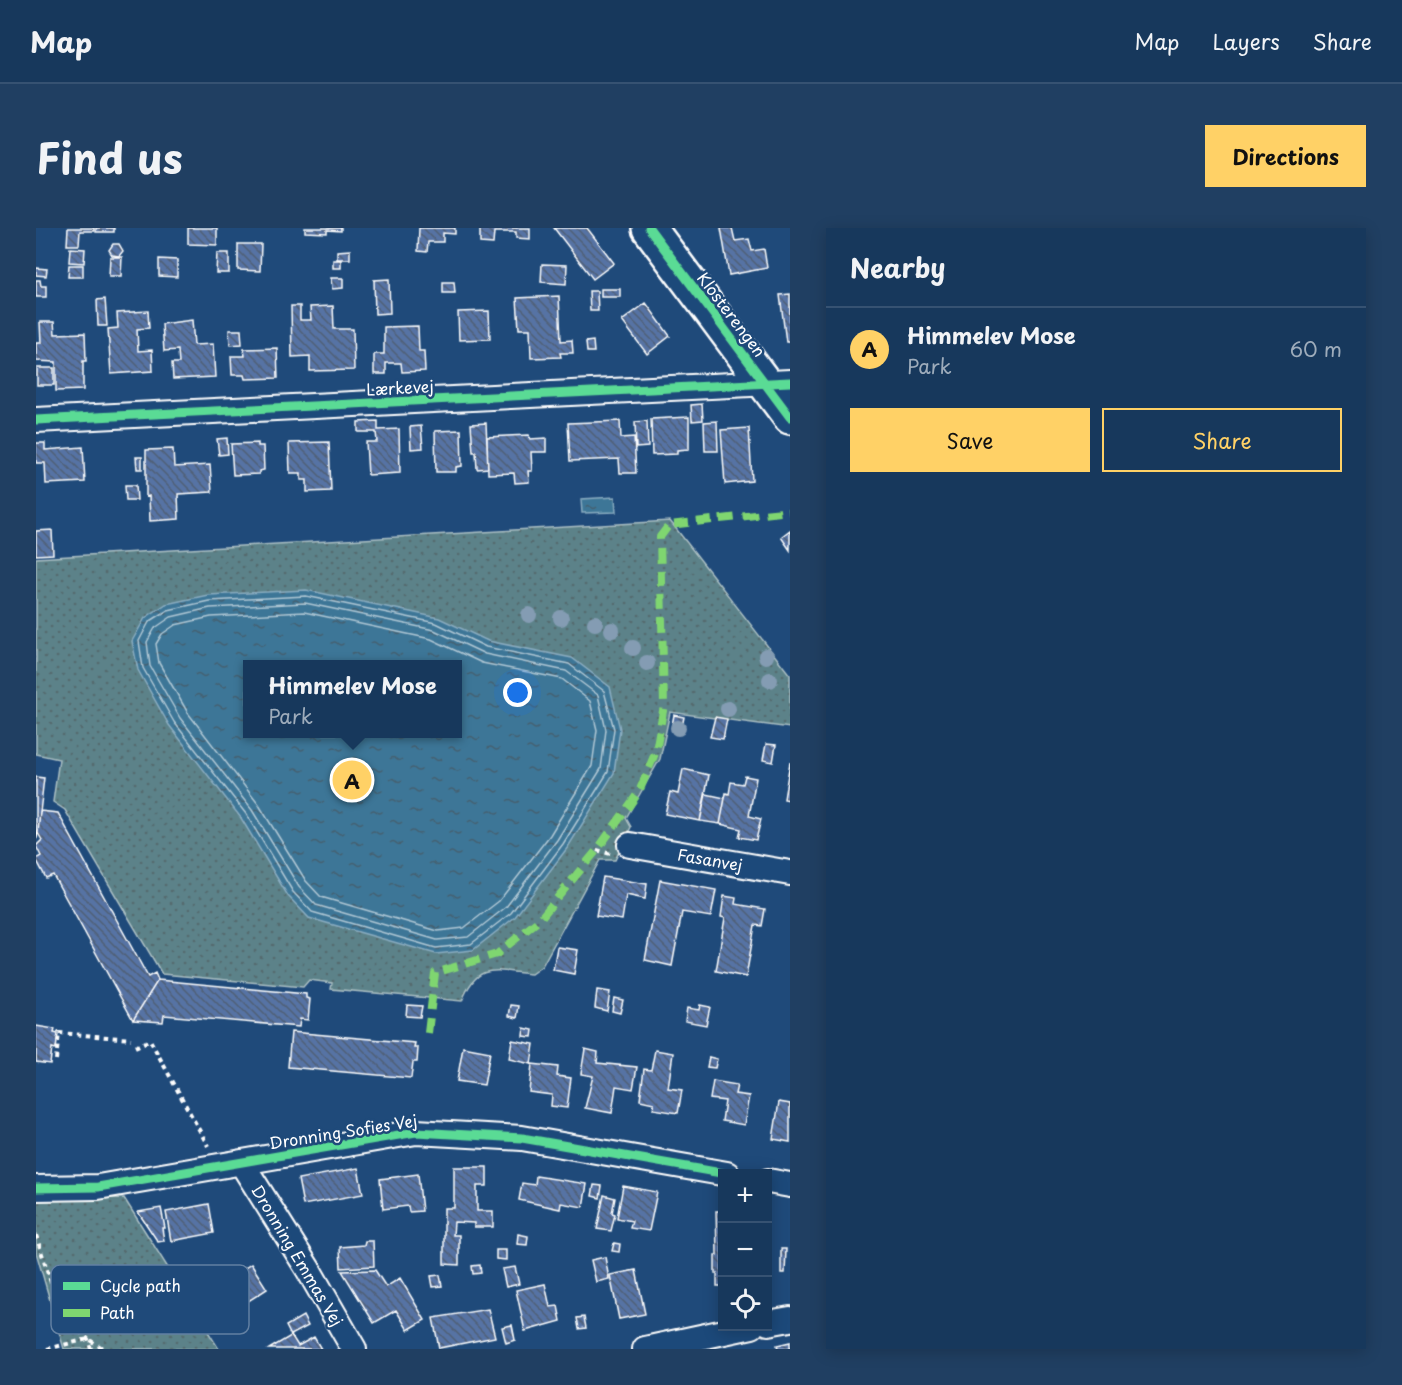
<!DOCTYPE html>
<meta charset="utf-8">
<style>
:root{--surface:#17385c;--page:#203f62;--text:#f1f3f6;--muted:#9eacbb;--line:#365272;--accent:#ffd166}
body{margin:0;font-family:"Playpen Sans",sans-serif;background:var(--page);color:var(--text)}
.controls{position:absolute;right:18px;bottom:18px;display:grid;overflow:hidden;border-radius:0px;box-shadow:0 3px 15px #0003}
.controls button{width:54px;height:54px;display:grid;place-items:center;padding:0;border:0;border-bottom:2px solid var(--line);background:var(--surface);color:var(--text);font:30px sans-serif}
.you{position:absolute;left:482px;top:465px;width:21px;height:21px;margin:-15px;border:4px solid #fff;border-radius:50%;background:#1a73e8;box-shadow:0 0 0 9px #1a73e833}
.badge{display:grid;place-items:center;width:39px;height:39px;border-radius:50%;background:var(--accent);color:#111;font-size:20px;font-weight:700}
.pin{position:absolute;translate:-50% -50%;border:3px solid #fff;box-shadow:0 2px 6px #0006}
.popup{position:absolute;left:207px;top:432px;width:219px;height:78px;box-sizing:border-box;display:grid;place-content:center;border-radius:0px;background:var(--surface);filter:drop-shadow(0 2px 4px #0005);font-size:20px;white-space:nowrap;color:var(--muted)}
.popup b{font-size:22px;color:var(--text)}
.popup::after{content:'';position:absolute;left:50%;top:100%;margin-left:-12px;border:12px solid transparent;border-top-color:var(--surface)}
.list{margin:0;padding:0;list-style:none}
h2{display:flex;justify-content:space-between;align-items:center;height:78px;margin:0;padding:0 24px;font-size:26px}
h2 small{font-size:20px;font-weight:400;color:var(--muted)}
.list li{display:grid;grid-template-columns:39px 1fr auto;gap:18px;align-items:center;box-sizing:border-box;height:84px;padding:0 24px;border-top:2px solid var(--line)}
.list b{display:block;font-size:22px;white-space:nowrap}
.list p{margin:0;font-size:20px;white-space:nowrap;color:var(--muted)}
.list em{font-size:20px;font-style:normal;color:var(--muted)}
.actions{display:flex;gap:12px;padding:18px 24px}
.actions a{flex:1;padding:14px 0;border:2px solid var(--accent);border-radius:0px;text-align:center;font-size:21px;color:var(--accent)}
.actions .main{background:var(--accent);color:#111}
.icon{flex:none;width:33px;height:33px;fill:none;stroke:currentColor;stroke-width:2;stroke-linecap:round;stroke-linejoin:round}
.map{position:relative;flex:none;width:754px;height:1121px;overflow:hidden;border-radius:0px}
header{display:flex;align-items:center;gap:36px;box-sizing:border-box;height:84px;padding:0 30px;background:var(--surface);border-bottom:2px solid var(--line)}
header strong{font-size:28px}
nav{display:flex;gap:33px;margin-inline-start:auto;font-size:21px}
.intro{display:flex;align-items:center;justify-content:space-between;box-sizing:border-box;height:144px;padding:0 36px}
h1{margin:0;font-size:42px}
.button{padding:15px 27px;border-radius:0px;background:var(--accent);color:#111;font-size:21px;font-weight:700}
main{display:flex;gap:36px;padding:0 36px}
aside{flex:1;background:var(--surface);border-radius:0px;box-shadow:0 3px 15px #0003}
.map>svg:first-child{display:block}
</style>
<header>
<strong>Map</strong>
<nav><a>Map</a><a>Layers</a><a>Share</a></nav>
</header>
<div class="intro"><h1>Find us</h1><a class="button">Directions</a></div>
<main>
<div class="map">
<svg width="754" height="1121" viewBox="0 0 754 1121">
<defs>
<pattern id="grass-dots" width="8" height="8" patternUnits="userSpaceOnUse" patternTransform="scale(1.5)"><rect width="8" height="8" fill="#5b8289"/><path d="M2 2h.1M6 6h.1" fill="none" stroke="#546a6e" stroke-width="1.8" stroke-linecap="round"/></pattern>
<pattern id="water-ripples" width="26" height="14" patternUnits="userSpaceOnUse" patternTransform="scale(1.5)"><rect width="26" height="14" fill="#3d7697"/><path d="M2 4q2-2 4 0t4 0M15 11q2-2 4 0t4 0" fill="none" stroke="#455f6e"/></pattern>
<pattern id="building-back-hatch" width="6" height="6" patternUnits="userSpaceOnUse" patternTransform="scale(1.5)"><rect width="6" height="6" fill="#5673a4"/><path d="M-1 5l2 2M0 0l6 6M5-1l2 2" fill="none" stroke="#505e74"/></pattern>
</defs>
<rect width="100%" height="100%" fill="#1f4a7a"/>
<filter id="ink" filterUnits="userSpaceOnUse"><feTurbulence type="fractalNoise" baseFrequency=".0167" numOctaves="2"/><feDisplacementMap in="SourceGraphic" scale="12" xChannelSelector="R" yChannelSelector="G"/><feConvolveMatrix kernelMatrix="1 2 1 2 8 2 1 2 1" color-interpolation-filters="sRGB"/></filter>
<g filter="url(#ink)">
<path fill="url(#grass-dots)" stroke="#adc0c4" stroke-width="1.5" fill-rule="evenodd" d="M634,293L754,447V500L634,484L624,531L590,590L595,599L579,632H564L506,738L495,746C459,743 442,733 426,773L295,761L296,755L273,752L267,759L126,746L29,582L17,574L23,531L0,526V330ZM211,436H421V506H211Z
M88,970L183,1121H28L0,1024V971Z"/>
<path fill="url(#water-ripples)" stroke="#8badc1" stroke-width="1.5" fill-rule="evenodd" d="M579,269L580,284L546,285L545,271Z
M270,362L403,390L452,413L536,430L574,459L584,501L578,545L532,619L479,689L437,722L400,726L273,690L252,668L205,590L133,497L102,442L96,413L109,390L130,376L172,367ZM211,436H421V506H211Z"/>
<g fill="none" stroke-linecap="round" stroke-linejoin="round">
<path stroke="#b1c8d5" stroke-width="1.5" d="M270,368L400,395L450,419L533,436L568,463L578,501L572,544L527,616L475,685L435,716L400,720L276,684L257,664L210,586L138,494L107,440L103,413L113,394L132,382L173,373Z
M269,375L398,402L449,426L530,443L562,467L570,502L565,541L521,612L470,679L432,709L401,712L280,677L263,659L216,582L144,490L114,438L111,414L119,400L135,389L174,380Z
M268,384L395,411L446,435L526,451L554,473L561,502L556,538L514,607L463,673L428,700L402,703L285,669L270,653L223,577L152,485L123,435L120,416L126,406L139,397L175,389Z"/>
</g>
<path fill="url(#building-back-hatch)" stroke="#fff" stroke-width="1.5" d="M32,0H58V3H44L43,17H31Z
M60,0H78V4H60Z
M152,0H181V17L152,16Z
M269,0H305V3L291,2V5L269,4Z
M383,0H419V6L407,5V14H392L391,24L382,23Z
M444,0H494V11L480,10V4H458L457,16L444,15Z
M518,0H551L578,35L557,51Z
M685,0H696L699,13L713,11L716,23L728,21L731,40L693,47Z
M77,16H83L87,23L83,28L76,27L73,22Z
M202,16H225L224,43L202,42Z
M34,20L49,21L48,35L33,34Z
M314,22V31H301V23Z
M181,25H193V45H180Z
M74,29H86L85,48H73Z
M123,31L141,32V49L123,48Z
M297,32H305V40H297Z
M506,36L531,37L530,56L505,54Z
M33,37H47V49H32Z
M0,40L11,41L10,48L0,47Z
M295,50H307V60L296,61Z
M353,51L354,85L339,86L338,52Z
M0,52H4L5,58H10V69H0Z
M407,54H418L419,65H407Z
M565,61H584V69H565Z
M553,63H561L562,83H554Z
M754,66V114H750L744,67Z
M523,68L525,113L536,112L537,125H524L525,129L495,130L494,101H483L481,70Z
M69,71L71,98H62L61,72Z
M610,75L634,108L611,126L586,93Z
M255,78H264V92H275L274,79L297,78L298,101H317L318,142L274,143V128L256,129Z
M112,83L113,100L101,101L102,123L116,122L117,143L75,146L72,101L82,100L81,85Z
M453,83L454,111L423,112L422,84Z
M156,92L158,117L177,116L179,149L137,151L136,135H143L142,122L128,123L126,96Z
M4,94H18L19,106L49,105L50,133H47V162L20,163V134L0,133V115H5Z
M382,98L383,123H388L389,143L366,144L365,135H350V146H338V126H348V99Z
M193,102H205L206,116L194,117Z
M557,113L558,124H551L550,114Z
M241,120L242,150L209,151L208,147H196L195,128H209L208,121Z
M1,140H18V157H1Z
M666,176L667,192L656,193L655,177Z
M653,189V221L641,222V226L616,227L615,191Z
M342,193V202L363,201L364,245L332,247L330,214H341L340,204H322V194Z
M584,193L585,210L598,209L600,245H584L583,231L534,233L532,195Z
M611,193L612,219L600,220L599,194Z
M681,193L682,223H669L668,194Z
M450,195L452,240L441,241L440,224H437L435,196Z
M385,198L387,220L375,221L374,199Z
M713,200L716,253L689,256L685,202Z
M425,202L426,238L420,239V244H400L399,203Z
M493,207L494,211L510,210V224H495L496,243H492L493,254L479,255L478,245L452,246L451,209Z
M191,210L192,226L183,227L181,211Z
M293,214L295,263L271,264V252H265V245H254L253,215Z
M0,215H9V222L47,219L49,254L10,256L9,235H0Z
M222,215V218H227L228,242L223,243V246L197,247L195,216Z
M137,221L138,239L174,237L176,264L142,266L143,291L114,293L113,268L110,269V222Z
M100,229H106V241H101Z
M89,257H100L101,272H90Z
M16,302L17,326L0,327V303Z
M754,302V322L745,309Z
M638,487L648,489L646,499L636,497Z
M679,489L691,491L687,511L674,509Z
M730,516L740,517L737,534L727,532Z
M754,534V572L748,571Z
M647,541L673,547L664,593L629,586L634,564L642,566Z
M709,548L720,550L713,588L725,591L720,612L703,609L705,601L684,596L690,565L693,566L695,554L707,556Z
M0,549L8,550L1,610H0Z
M670,566L689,570L684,596L664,593Z
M4,583L22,585L112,749L119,745L122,752L97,792L17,647L10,650L0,631L5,628L0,618L6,612L2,605Z
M567,649L611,656L609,671L590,667L586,692L560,688Z
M624,652L680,662L675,689L646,684L636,738L609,732Z
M688,668L700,670L699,676L729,681L726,698L719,697L710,749L680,743L689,690L685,689Z
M521,719L542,722L538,746L517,742Z
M122,752L270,766V770L274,771L272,792L264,791L263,799L128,787L127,794L97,792Z
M561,762L574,764L571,783L559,780Z
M578,770L587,772L584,785L576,783Z
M371,777L386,778L384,789L370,788Z
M475,777L483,778L481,790L473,788Z
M664,777L674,779L670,797L649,793L651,780L663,782Z
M0,798L19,801L18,805L22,806L20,821L16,820L14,836L0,834Z
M488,800L497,802L496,809L487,808Z
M255,804L379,815L378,820H382L381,834H377L375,850L252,839Z
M476,812L498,816L495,836L473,831Z
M427,819L454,824L448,857L421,853Z
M549,821L562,824L561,835L601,839L597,861L580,858L576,885L549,880L557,848L545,846Z
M619,822L637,825L632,860L646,862L642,885L617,881L618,875L604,872L608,841L615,842Z
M673,829L681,831L679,840L671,839Z
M496,836L522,839L521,848L535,850L531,880L515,878L516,867L493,864Z
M677,853L701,857L699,866L713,868L708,897L686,893L689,873L674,871Z
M743,874L754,876V914L737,911Z
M418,939H451V958H441V983H457V999H438V995L418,994L417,1007H423V1037L408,1036V980H418Z
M322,940L327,966L267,977L262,951Z
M382,946L386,983L373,984L372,978L347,981L344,951Z
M500,948L551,956L547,979L525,975L524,981L483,972L486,955L499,957Z
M558,957L566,958L564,970L556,968Z
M587,958L621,964L613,1003L594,1000L596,993L581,990Z
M568,967L579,970L576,985L579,986L575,1003L561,1001Z
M173,976L178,1005L135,1013L130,984Z
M686,979V1058H681V1045H679V1027H681L680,983H686Z
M125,980L129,1000H126L128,1013L122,1014L102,984Z
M482,1006L492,1008L491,1017L481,1016Z
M329,1013H337L338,1038L305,1040L304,1019L328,1017Z
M578,1015L584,1016L583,1024L576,1023Z
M745,1021H750L749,1045H745Z
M460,1022H470V1032L460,1031Z
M569,1029L573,1051L560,1054L555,1032Z
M215,1036L231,1061L195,1084L187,1071L168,1083L155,1064L172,1053L179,1063L181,1061L179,1060Z
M444,1037L445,1045L437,1046L436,1038Z
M479,1039L483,1056L470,1059L466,1041Z
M339,1042L350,1059L364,1050L389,1092L372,1102L360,1082L338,1095L306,1043Z
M600,1042L609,1086L583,1091L574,1047Z
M404,1047L406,1058L397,1059L395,1048Z
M509,1056L514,1079L522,1078L525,1093L489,1103L480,1062Z
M452,1081L459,1109L403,1120L397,1090Z
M267,1088L272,1098L255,1107L262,1118L278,1109L285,1121H233L255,1108L250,1098Z
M548,1089L550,1100L543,1101L541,1090Z
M476,1097L479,1112L470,1115L466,1099Z
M754,1114V1121H742L741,1117Z"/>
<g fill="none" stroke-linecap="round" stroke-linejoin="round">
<g stroke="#fff" stroke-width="28">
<path id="street" d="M0,192L754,154
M594,617L754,645
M205,934L272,1041L318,1121
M732,953L754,957
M0,960L62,959L380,904L486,910L691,946
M732,1095L754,1091
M609,1121L716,1098"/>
</g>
<g stroke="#fff" stroke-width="38">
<path id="secondary" d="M613,0L754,189"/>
</g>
<path stroke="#fff" stroke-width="4" stroke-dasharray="4.5 4.5" stroke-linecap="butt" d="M561,622L575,626
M99,819L114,812L172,918
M20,832L23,805L95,811
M0,1007L25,1086L52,1111L55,1121
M11,1121L52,1111L68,1121"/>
<use href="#street" stroke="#1f4a7a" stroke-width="24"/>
<use href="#secondary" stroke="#1f4a7a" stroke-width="33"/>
<path stroke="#7fd670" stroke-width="8" stroke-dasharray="15 8" stroke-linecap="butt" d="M392,805L399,745L461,726L503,692L561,622L603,564L620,523L628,477L624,309L633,297L754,283"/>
<g stroke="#1f4a7a" stroke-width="13">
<path id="cycleway" d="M613,0L754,189
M0,192L754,154
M0,960L62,959L380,904L486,910L691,946"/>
</g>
<use href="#cycleway" stroke="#5adb95" stroke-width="9"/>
</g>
<g fill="#849cb3">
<circle cx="493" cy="387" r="8"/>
<circle cx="525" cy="390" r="8"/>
<circle cx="559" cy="395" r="8"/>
<circle cx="576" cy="402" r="8"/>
<circle cx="597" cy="420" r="8"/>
<circle cx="730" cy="428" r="8"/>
<circle cx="611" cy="435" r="8"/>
<circle cx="734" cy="452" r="8"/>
<circle cx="692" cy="481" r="8"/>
<circle cx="642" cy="500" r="8"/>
</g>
</g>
<g text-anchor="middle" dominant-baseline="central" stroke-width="5" stroke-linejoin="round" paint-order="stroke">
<g font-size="16" fill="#fff" stroke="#1f4a7a">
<text transform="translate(696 86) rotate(53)">Klosterengen</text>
<text transform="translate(364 159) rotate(-3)">Lærkevej</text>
<text transform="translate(674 631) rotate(10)">Fasanvej</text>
<text transform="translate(307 903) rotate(-9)">Dronning Sofies Vej</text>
<text transform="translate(262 1027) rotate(59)">Dronning Emmas Vej</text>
</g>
</g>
<rect x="15" y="1037" width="198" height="69" rx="9" fill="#1f4a7a" stroke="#6280a2" stroke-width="1.5"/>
<rect x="27" y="1054" width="27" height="8" fill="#5adb95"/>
<rect x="27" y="1081" width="27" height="8" fill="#7fd670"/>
<g font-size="16" fill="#fff">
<text x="64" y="1064">Cycle path</text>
<text x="64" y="1091">Path</text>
</g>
</svg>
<div class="controls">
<button>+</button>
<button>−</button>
<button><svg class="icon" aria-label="locate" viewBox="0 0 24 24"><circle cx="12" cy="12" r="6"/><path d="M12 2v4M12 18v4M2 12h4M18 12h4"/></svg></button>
</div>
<div class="you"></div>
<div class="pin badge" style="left:316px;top:552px">A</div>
<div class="popup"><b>Himmelev Mose</b>Park</div>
</div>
<aside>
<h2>Nearby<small></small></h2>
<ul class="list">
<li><span class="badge">A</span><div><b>Himmelev Mose</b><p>Park</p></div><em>60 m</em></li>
</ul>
<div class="actions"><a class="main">Save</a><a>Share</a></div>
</aside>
</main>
